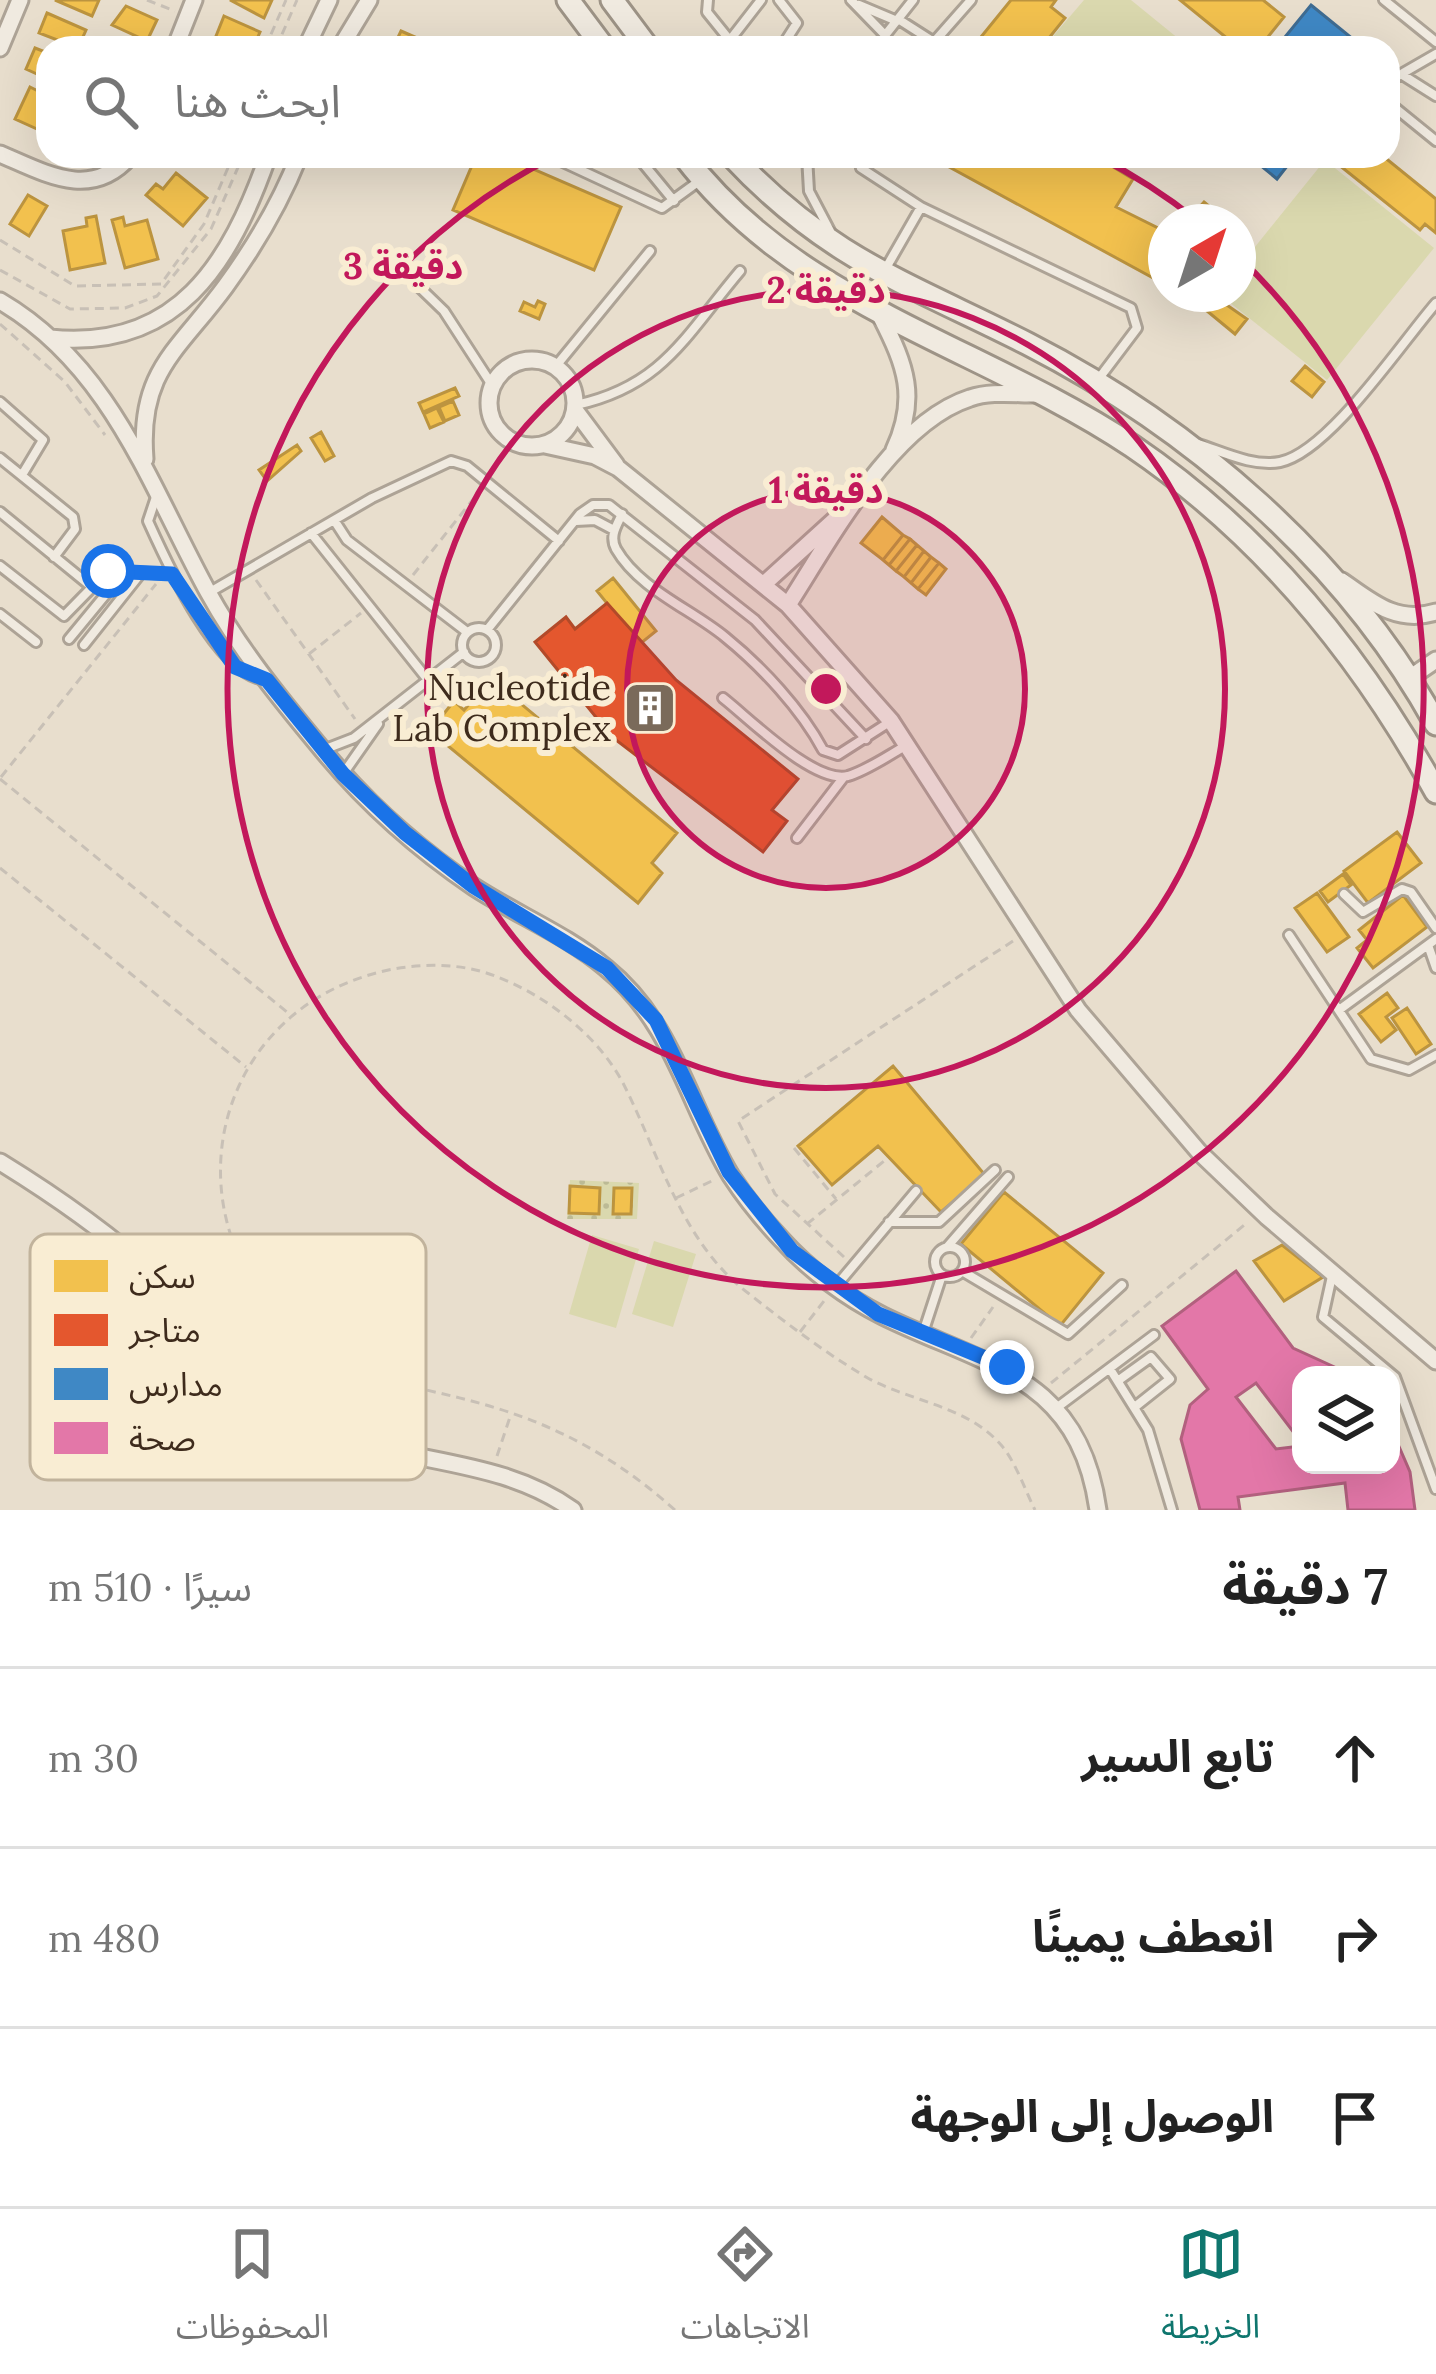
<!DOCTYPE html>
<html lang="ar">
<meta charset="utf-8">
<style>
:root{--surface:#fff;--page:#f2f2f2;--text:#222;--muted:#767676;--line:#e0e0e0;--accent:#0f766e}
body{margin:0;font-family:Lora,"Noto Sans Arabic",serif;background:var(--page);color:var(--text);direction:rtl}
.controls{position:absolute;right:36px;bottom:36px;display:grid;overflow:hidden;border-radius:24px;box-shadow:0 12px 48px #0002}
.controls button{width:108px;height:108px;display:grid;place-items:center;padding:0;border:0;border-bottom:3px solid var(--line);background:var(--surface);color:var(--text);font:60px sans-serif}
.compass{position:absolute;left:1148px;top:204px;width:108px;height:108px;border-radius:50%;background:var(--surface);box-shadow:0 12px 48px #0002;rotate:39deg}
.stop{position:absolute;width:36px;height:36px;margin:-27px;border:9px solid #1a73e8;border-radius:50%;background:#fff}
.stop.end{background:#1a73e8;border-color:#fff;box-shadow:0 3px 12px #0008}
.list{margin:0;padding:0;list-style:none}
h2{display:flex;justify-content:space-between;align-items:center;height:156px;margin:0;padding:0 48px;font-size:51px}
h2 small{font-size:39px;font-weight:400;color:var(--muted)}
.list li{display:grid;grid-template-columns:78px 1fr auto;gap:36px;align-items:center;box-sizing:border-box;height:180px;padding:0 48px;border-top:3px solid var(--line)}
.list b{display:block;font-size:45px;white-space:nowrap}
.list em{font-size:39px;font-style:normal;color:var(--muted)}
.icon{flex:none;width:66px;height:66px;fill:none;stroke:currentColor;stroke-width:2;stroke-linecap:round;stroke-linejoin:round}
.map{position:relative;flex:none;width:1436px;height:1510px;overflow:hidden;direction:ltr}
.search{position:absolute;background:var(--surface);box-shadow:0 12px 48px #0002;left:36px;right:36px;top:36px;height:132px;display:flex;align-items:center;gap:30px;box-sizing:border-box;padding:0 42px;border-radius:36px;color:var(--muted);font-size:45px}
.sheet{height:696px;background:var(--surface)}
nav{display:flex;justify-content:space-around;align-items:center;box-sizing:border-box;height:168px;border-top:3px solid var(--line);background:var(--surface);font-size:33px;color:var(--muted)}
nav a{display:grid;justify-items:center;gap:6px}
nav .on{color:var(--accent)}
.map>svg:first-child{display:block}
</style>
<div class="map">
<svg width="1436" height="1510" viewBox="0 0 1436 1510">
<defs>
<pattern id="grass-dots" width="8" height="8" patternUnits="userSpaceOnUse" patternTransform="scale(3)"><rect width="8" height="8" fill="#dad8ae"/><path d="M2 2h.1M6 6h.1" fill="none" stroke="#bcba95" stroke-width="1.8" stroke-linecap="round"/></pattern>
</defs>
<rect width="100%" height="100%" fill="#e8decd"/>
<path fill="url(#grass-dots)" d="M570,1180L639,1183L637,1219H567Z"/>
<path fill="#dad8ae" d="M1084,0H1131L1190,48H1043Z
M1325,160L1434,248L1327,380L1219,294H1238V268Z
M592,1235L639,1249L616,1328L569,1314Z
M654,1241L696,1254L673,1327L632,1314Z"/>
<path fill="#f2c14e" stroke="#bc943f" stroke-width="3" d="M55,0H99L92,16Z
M230,0H272L264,18Z
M1011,0H1056L1051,7L1065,18L1041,48H972Z
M1180,0H1263L1284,17L1259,48H1239Z
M126,6L157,20L147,41L112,25Z
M47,13L86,30L78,48L39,33Z
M224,16L260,32L253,48L214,41Z
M401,31L440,48H393Z
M35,48L48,53V79L26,69Z
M30,87L48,96L37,129L15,119Z
M476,156H503L621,207L594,270L453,210Z
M929,156H1095L1133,179L1116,207L1166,232V285Z
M1340,156H1383L1436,199V233L1425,224L1420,230L1339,165L1344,159Z
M176,173L207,198L183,226L146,195L156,184L163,189Z
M28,195L47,206L29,236L10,224Z
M1204,202L1228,222H1186Z
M96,216L105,263L70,270L63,231L87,226L86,218Z
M123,217L125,226L147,220L158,259L125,268L112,220Z
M1211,294L1247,319L1235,334L1201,306Z
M538,301L545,304L539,319L520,311L524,302L535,307Z
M1305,366L1324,382L1312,397L1292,381Z
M455,388L459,396L423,412L419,403Z
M453,401L459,415L445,421L439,407Z
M437,408L444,422L430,428L424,414Z
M321,432L334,456L325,461L311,438Z
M297,445L301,451L267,481L259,470Z
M882,517L903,535L883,560L861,543Z
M903,535L910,539L889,565L883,560Z
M910,539L917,545L896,571L889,565Z
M917,545L924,551L904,577L896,571Z
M924,551L931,557L911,583L904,577Z
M931,557L939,563L918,589L911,583Z
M939,563L946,569L926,595L918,589Z
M613,578L656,631L640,644L597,591Z
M491,679L677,833L652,863L662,873L638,903L430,731L454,701L464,710Z
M1397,832L1421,863L1368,903L1344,871Z
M1343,874L1351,885L1328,902L1320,891Z
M1317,893L1349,937L1327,952L1295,908Z
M1403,895L1427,927L1373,968L1357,948L1367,940L1359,930Z
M1387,993L1398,1008L1386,1017L1396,1030L1381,1042L1359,1014Z
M1407,1008L1431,1044L1416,1054L1392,1018Z
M893,1066L985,1175L941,1212L878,1146L832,1185L798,1146Z
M570,1186L600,1188L599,1214L569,1213Z
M614,1188H632L631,1214H613Z
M1004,1192L1103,1273L1060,1326L961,1244Z
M1282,1245L1323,1277L1284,1301L1254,1261Z"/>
<path fill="#e4572e" stroke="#b24a29" stroke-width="3" d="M607,603L676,680L798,779L772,810L787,821L763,852L612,737L535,642L566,617L575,629Z"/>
<path fill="#3f88c5" stroke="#3f6c92" stroke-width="3" d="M1311,5L1364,48H1276Z
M1249,156H1295L1277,179Z"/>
<path fill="#e377a8" stroke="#b2607e" stroke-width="3" d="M1236,1271L1293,1348L1352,1375H1301V1442L1256,1383L1236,1397L1276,1449L1301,1446V1465H1391V1428L1410,1472L1415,1510H1348L1345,1483L1238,1497L1240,1510H1200L1181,1439L1190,1405L1208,1389L1162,1326Z"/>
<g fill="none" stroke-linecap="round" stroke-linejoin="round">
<g stroke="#ada396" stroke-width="14">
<path id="lane" d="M708,0L707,12L736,48
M779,0L797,23L781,48
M851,0L885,35
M1384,0L1436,42
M859,5L897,21
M898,19L934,42L971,0
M730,40L761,0
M875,48L913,0
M1403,73L1436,54
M1388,82L1401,74L1436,96
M1388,102L1436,141
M550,156L662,208L702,179
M637,156L674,201
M807,156L809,191L830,231
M861,168L921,207L1131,308L1137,328L1097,381
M886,268L921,207
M413,281L444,311L492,385
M556,366L650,251
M0,402L43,440L22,475
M576,405C663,386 685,336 740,271
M1198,444C1223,452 1253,467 1280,462C1329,452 1402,342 1436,303
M0,458L73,517L75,529L54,557
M158,491L148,521C167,563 217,675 265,680
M0,512L93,588
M622,514C617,525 609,536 616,549C639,589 691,609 725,637C762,667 801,709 823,750L838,755L888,723
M334,520L347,540L467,632
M576,521L595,520L614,530
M311,533L428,680
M0,566L64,616L108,571L170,574
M210,592L372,498L451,461L467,466L559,541
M0,614L36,642
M462 645a17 17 0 1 1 34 0a17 17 0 1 1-34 0Z
M487,630L580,514L593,505H609L755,620L866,739
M69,639L125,571
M84,645L141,573
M723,698C750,719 814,784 848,776C868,770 889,755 907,745
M323,750L354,738L464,652
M343,774L378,724
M797,838L843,778
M1344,894L1363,912L1402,889L1411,892L1436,928
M1289,935L1371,1059L1409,1070L1436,1055
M1428,945L1436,968
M1339,1010L1436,939
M889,1222H939L995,1170
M948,1246L1008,1177
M935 1262a15 15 0 1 1 30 0a15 15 0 1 1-30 0Z
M962,1271L1068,1334L1122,1285
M1332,1276L1323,1317L1395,1377L1436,1489
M837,1285L916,1191
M923,1333L942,1275
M1110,1369L1148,1430L1172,1510
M1119,1380L1151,1357L1170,1379L1136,1406
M1055,1409L1154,1335"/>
</g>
<g stroke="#ada396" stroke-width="21">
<path id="street" d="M0,48L20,0
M175,48L194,0
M306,48L329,0
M340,48L369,0
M0,154C45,173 91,201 130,156
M0,301C111,366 150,486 208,592C238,647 280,699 320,747C363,800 418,849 474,887C517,915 567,935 606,968C674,1023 688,1105 731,1176C746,1199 763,1220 782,1240C809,1270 847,1298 883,1316C984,1366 1079,1374 1098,1510
M881,317C906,366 918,398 894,450
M50,338C177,351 230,264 268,156
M489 403a43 43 0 1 1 86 0a43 43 0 1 1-86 0Z
M575,410L616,465
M545,445L595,456L618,468L788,605L891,721L1078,1010L1199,1152L1267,1217L1436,1361
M145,459C138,371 178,351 225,287C255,246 280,204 299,156
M1342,581C1373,603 1397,624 1436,612
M764,584L840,515
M788,605C830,540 892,423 970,398C990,391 1013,394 1035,394
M1408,679L1436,660
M0,1162C65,1202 127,1246 181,1300C224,1342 258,1398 313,1425C396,1466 495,1454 573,1510"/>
</g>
<g stroke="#9d9386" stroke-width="27">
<path id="secondary" d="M568,0L604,48
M612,0L648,48
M684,156C798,306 982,346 1132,446C1263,535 1360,654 1436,792
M732,156C828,259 908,283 1028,344C1192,428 1346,561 1436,724"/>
</g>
<path stroke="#c8c0b6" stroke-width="3" stroke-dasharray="9 6" stroke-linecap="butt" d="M147,0L175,11
M265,48L286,0
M276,48L297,0
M0,240L75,286L161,284L204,224L233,156
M0,270L70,309L125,308L157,296L211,229L243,156
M0,324L65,382L105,435
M413,575L478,493
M256,580L355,719
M309,654L361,613
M1,777L156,584
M0,779L287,1012
M0,868L246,1067
M794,1148L836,1199
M676,1198L716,1179
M807,1224L884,1161
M844,1257L775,1194L738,1121L1013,941
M800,1332L824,1301
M971,1338L993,1307
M1051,1383L1248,1222
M497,1456L511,1414
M675,1510C621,1462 565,1429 496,1408C427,1386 352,1383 295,1332C166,1217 211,1014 380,972C415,963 460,962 495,976C546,995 599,1036 624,1085C660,1156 681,1242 748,1293C786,1323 824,1352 866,1377C910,1402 967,1405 1002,1446C1016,1463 1025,1490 1035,1510"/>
<use href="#lane" stroke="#f0eae0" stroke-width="8"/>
<use href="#street" stroke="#f0eae0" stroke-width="15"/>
<use href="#secondary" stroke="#f0eae0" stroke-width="21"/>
</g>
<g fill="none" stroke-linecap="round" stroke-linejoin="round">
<path stroke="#1a73e8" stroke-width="15" d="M108,571L172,574L235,667L267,680L343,774L405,833L473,886L607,968L656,1020L729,1172L792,1251L878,1314L1007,1367"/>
</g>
<circle cx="826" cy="689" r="199" fill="#c2185b" fill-opacity=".12"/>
<g fill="none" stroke="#c2185b" stroke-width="6">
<circle cx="826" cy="689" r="199"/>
<circle cx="826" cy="689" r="399"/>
<path d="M1097 156A598 598 0 0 1 1198 221M1241 259A598 598 0 1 1 555 156"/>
</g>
<defs>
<g id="building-square" transform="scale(2.7)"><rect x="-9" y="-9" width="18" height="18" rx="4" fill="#7a6a5a" stroke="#f9edd3"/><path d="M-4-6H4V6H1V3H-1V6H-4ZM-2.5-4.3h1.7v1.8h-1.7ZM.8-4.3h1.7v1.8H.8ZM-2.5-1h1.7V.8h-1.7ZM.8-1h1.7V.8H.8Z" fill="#fff"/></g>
</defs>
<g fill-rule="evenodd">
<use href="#building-square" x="650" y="708"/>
</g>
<g text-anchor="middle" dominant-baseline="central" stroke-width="12" stroke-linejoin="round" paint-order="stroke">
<g font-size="36" fill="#3e2b1c" stroke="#f9edd3" text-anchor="end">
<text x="611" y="687">Nucleotide<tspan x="611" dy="41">Lab Complex</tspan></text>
</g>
</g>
<rect x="30" y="1234" width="396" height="246" rx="18" fill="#f9edd3" stroke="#c1b39c" stroke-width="3"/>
<rect x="54" y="1260" width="54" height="32" fill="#f2c14e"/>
<rect x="54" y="1314" width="54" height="32" fill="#e4572e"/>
<rect x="54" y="1368" width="54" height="32" fill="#3f88c5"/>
<rect x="54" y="1422" width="54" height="32" fill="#e377a8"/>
<g font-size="33" fill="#3e2b1c">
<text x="129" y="1288">سكن</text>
<text x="129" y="1342">متاجر</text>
<text x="129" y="1396">مدارس</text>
<text x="129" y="1450">صحة</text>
</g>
<circle cx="826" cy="689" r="18" fill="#c2185b" stroke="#f9edd3" stroke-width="6"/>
<g font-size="36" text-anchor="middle" font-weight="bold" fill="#c2185b" stroke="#f9edd3" stroke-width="12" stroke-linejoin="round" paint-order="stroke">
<text x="403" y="279">3 دقيقة</text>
<text x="826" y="303">2 دقيقة</text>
<text x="826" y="503">1 دقيقة</text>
</g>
</svg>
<div class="controls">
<button><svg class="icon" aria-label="layers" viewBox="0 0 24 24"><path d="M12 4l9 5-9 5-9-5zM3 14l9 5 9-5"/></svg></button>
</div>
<svg class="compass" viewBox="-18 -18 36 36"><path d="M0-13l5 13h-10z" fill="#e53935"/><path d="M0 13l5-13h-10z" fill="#767676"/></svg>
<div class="stop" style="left:108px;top:571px"></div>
<div class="stop end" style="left:1007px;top:1367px"></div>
<div class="search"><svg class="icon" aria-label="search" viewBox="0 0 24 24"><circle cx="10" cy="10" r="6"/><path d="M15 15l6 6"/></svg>ابحث هنا</div>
</div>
<section class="sheet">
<h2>7 دقيقة<small>سيرًا · 510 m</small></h2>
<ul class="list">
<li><svg class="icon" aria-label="ahead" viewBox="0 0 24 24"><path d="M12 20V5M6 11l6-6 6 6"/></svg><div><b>تابع السير</b></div><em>30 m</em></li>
<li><svg class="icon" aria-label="right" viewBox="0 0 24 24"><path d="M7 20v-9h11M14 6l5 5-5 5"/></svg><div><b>انعطف يمينًا</b></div><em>480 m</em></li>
<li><svg class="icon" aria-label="arrive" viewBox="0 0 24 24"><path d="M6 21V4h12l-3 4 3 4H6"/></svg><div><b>الوصول إلى الوجهة</b></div></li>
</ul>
</section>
<nav>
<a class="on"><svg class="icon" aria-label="map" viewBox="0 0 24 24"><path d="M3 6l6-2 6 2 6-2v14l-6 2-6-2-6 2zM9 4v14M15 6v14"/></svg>الخريطة</a>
<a><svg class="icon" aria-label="directions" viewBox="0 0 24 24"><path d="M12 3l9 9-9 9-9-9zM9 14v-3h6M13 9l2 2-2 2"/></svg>الاتجاهات</a>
<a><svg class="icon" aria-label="saved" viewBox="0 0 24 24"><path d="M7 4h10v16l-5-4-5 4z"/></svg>المحفوظات</a>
</nav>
